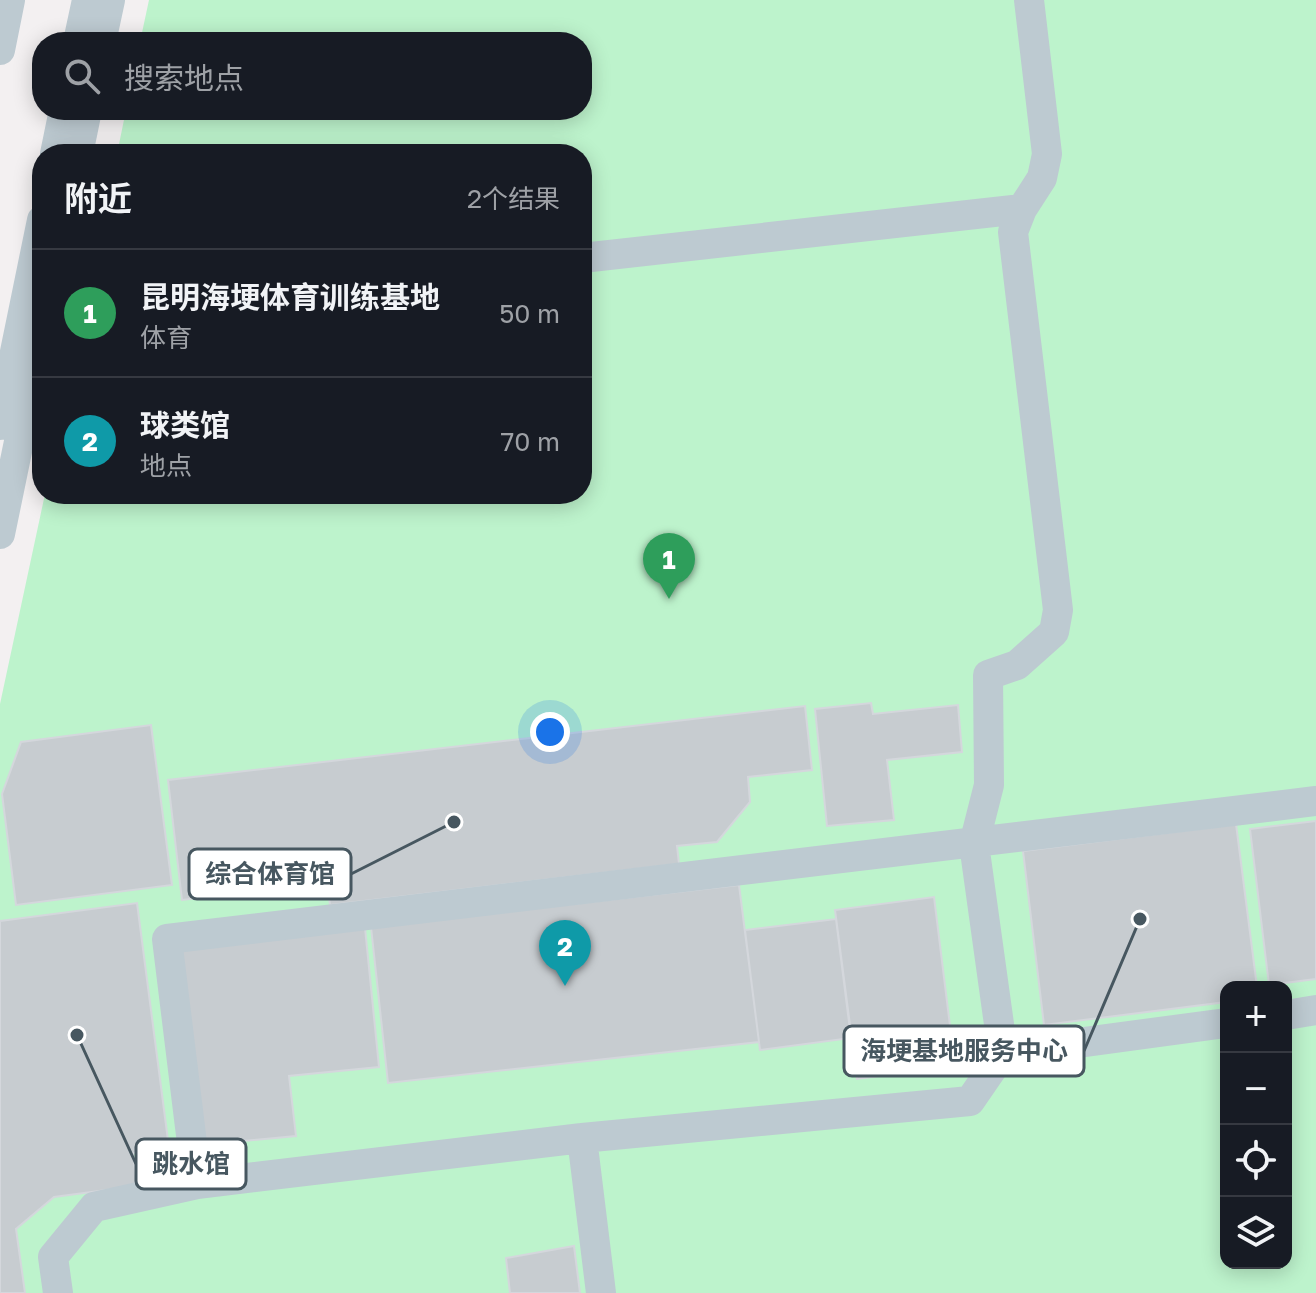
<!DOCTYPE html>
<html lang="zh">
<meta charset="utf-8">
<style>
:root{--surface:#171b24;--page:#242831;--text:#f1f3f6;--muted:#9ea1a6;--line:#363941;--accent:#2563eb}
body{margin:0;font-family:"Golos Text","Noto Sans SC",sans-serif;background:var(--page);color:var(--text)}
.controls{position:absolute;right:24px;bottom:24px;display:grid;overflow:hidden;border-radius:16px;box-shadow:0 4px 20px #0003}
.controls button{width:72px;height:72px;display:grid;place-items:center;padding:0;border:0;border-bottom:2px solid var(--line);background:var(--surface);color:var(--text);font:40px sans-serif}
.you{position:absolute;left:550px;top:732px;width:28px;height:28px;margin:-20px;border:6px solid #fff;border-radius:50%;background:#1a73e8;box-shadow:0 0 0 12px #1a73e833}
.badge{display:grid;place-items:center;width:52px;height:52px;border-radius:50%;background:var(--accent);color:#fff;font-size:26px;font-weight:700}
.pin{position:absolute;translate:-50% -66px;filter:drop-shadow(0 2px 4px #0008)}
.pin::after{content:'';position:absolute;top:42px;width:28px;height:24px;background:inherit;clip-path:polygon(0 0,100% 0,50% 100%)}
.list{margin:0;padding:0;list-style:none}
h2{display:flex;justify-content:space-between;align-items:center;height:104px;margin:0;padding:0 32px;font-size:34px}
h2 small{font-size:26px;font-weight:400;color:var(--muted)}
.list li{display:grid;grid-template-columns:52px 1fr auto;gap:24px;align-items:center;box-sizing:border-box;height:128px;padding:0 32px;border-top:2px solid var(--line)}
.list b{display:block;font-size:30px;white-space:nowrap}
.list p{margin:0;font-size:26px;white-space:nowrap;color:var(--muted)}
.list em{font-size:26px;font-style:normal;color:var(--muted)}
.icon{flex:none;width:44px;height:44px;fill:none;stroke:currentColor;stroke-width:2;stroke-linecap:round;stroke-linejoin:round}
.map{position:relative;flex:none;width:1316px;height:1293px;overflow:hidden}
.search{position:absolute;background:var(--surface);box-shadow:0 4px 20px #0003;left:32px;top:32px;width:560px;height:88px;display:flex;align-items:center;gap:20px;box-sizing:border-box;padding:0 28px;border-radius:32px;color:var(--muted);font-size:30px}
.panel{position:absolute;background:var(--surface);box-shadow:0 4px 20px #0003;left:32px;top:144px;width:560px;height:360px;border-radius:32px}
.map>svg:first-child{display:block}
</style>
<div class="map">
<svg width="1316" height="1293" viewBox="0 0 1316 1293">
<rect width="100%" height="100%" fill="#f3f0f1"/>
<path fill="#bdf3cc" fill-rule="evenodd" d="M149,0H1316V1293H0V704L45,494H582V154H117L126,110H582V42H140ZM1226,987H1286V1263H1226Z"/>
<path fill="#c7ccd0" stroke="#d4d7dc" stroke-width="2" d="M871,703L873,714L958,705L962,752L887,760L894,820L827,826L815,709Z
M805,706L812,770L748,777L750,802L717,842L677,846L679,864L330,905L327,883L182,900L168,780Z
M151,725L172,885L16,905L2,794L21,742Z
M1316,821V979L1269,985L1250,829Z
M1236,824L1257,987H1226V1002L1044,1025L1023,851Z
M739,885L759,1042L388,1083L371,927Z
M934,897L955,1066L857,1079L835,910Z
M137,903L169,1148L133,1153L137,1186L54,1197L16,1229L25,1293H0V921Z
M836,919L851,1038L760,1050L745,930Z
M365,928L379,1067L289,1076L296,1136L202,1145L181,948Z
M574,1246L580,1293H510L506,1258Z"/>
<g fill="none" stroke-linecap="round" stroke-linejoin="round">
<path stroke="#bdcad1" stroke-width="30" d="M78,42L87,0
M101,42L110,0
M0,50L10,0
M55,154L64,110
M78,154L87,110
M582,258L1022,209
M0,425L42,220
M0,534L42,330
M1286,1015L1316,1010
M1003,1053L974,844L989,785L988,675L1017,665L1054,632L1058,610L1013,232L1022,209L1042,178L1047,154L1029,0
M582,1138L601,1293
M197,1184L167,939L1316,801
M58,1293L53,1257L94,1207L197,1184L582,1138L970,1101L1003,1053L1226,1023"/>
</g>
<path fill="none" stroke="#475760" stroke-width="3" d="M454 822L351 874M1140 919L1084 1051M77 1035L136 1164"/>
<g fill="#475760" stroke="#fff" stroke-width="3">
<circle cx="454" cy="822" r="8"/>
<circle cx="1140" cy="919" r="8"/>
<circle cx="77" cy="1035" r="8"/>
</g>
<g fill="#fff" stroke="#475760" stroke-width="3">
<rect x="189" y="849" width="162" height="50" rx="8"/>
<rect x="844" y="1026" width="240" height="50" rx="8"/>
<rect x="136" y="1139" width="110" height="50" rx="8"/>
</g>
<g font-size="26" text-anchor="middle" font-weight="bold" fill="#475760">
<text x="270" y="883">综合体育馆</text>
<text x="964" y="1060">海埂基地服务中心</text>
<text x="191" y="1173">跳水馆</text>
</g>
</svg>
<div class="controls">
<button>+</button>
<button>−</button>
<button><svg class="icon" aria-label="locate" viewBox="0 0 24 24"><circle cx="12" cy="12" r="6"/><path d="M12 2v4M12 18v4M2 12h4M18 12h4"/></svg></button>
<button><svg class="icon" aria-label="layers" viewBox="0 0 24 24"><path d="M12 4l9 5-9 5-9-5zM3 14l9 5 9-5"/></svg></button>
</div>
<div class="you"></div>
<div class="pin badge" style="left:669px;top:599px;background:#2e9e5b">1</div>
<div class="pin badge" style="left:565px;top:986px;background:#0f9aa8">2</div>
<div class="search"><svg class="icon" aria-label="search" viewBox="0 0 24 24"><circle cx="10" cy="10" r="6"/><path d="M15 15l6 6"/></svg>搜索地点</div>
<section class="panel">
<h2>附近<small>2个结果</small></h2>
<ul class="list">
<li><span class="badge" style="background:#2e9e5b">1</span><div><b>昆明海埂体育训练基地</b><p>体育</p></div><em>50 m</em></li>
<li><span class="badge" style="background:#0f9aa8">2</span><div><b>球类馆</b><p>地点</p></div><em>70 m</em></li>
</ul>
</section>
</div>
